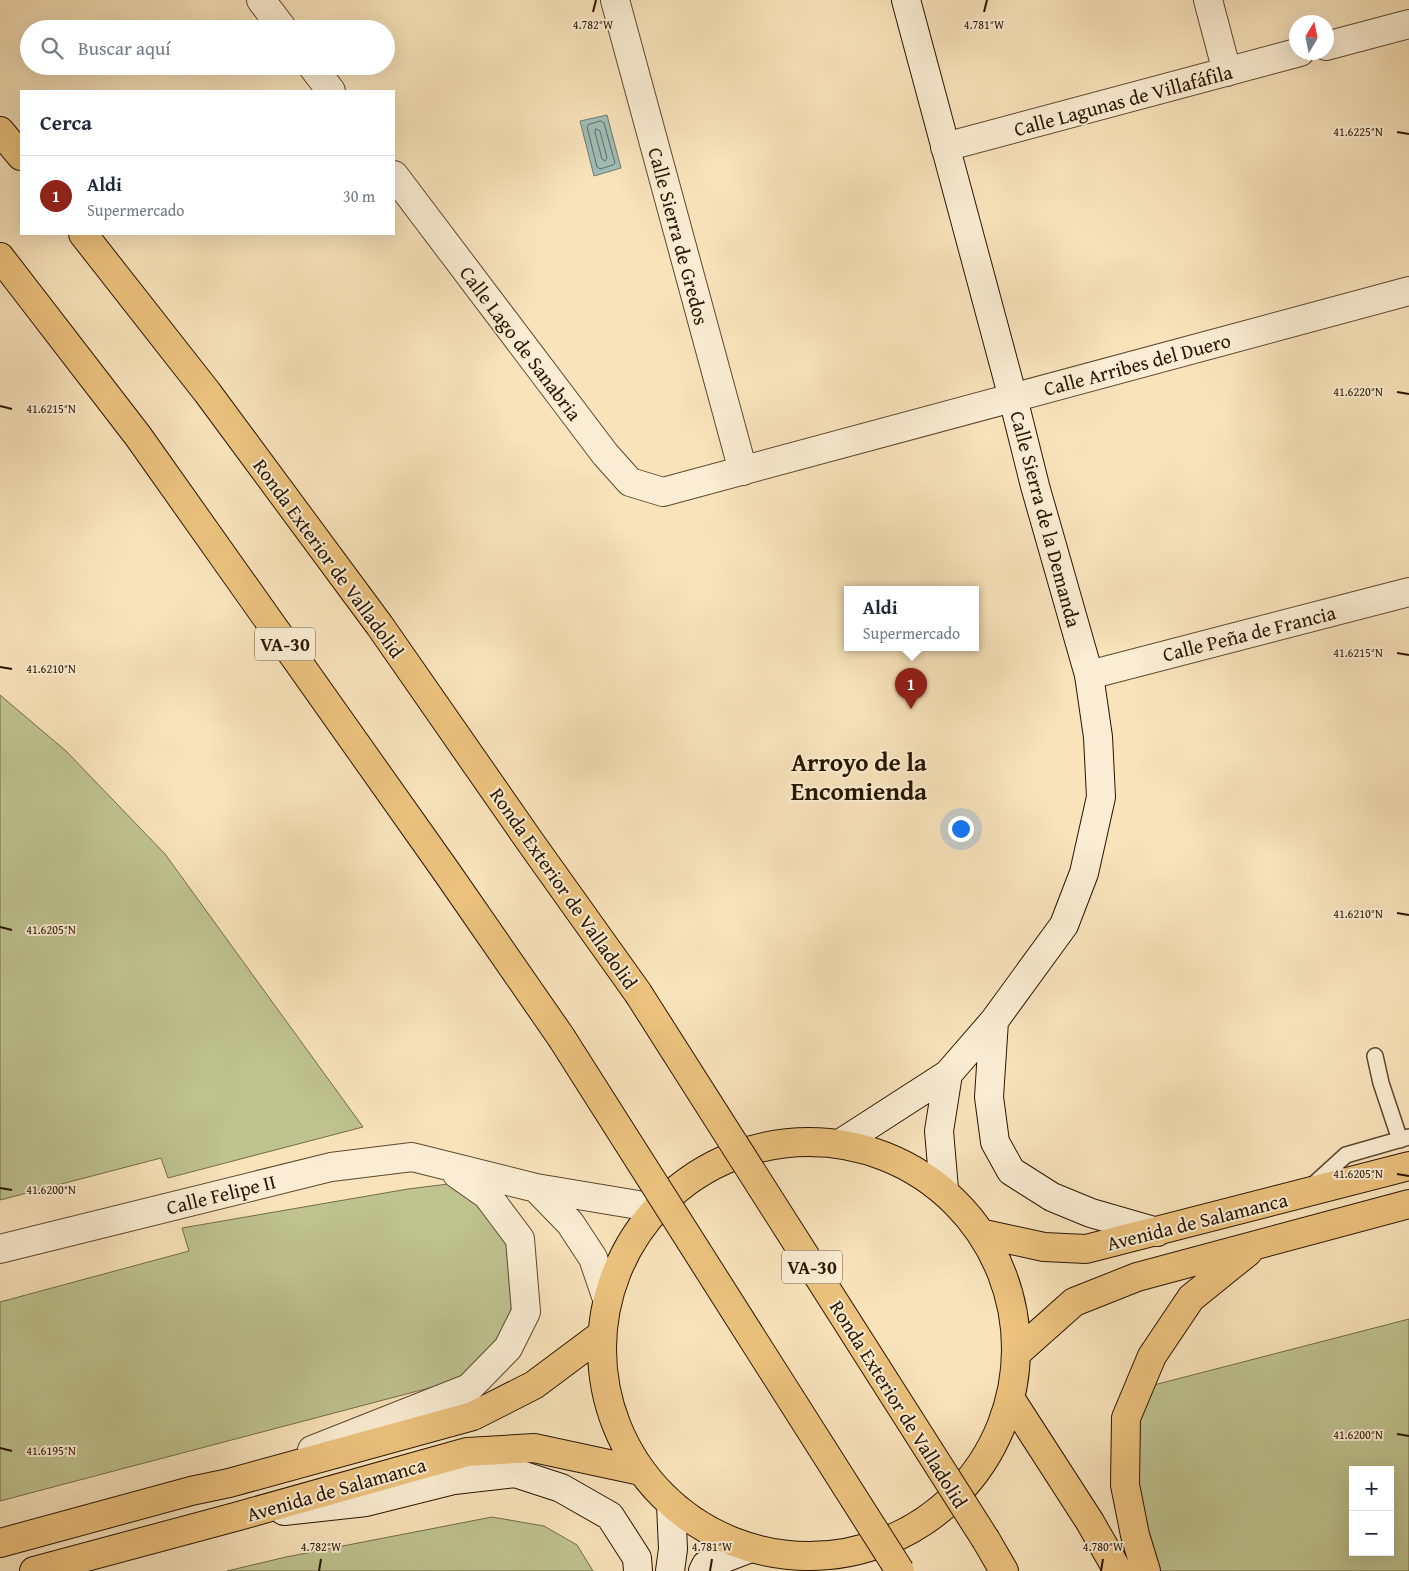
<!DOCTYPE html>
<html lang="es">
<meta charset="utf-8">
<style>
:root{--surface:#fff;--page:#f6f6f7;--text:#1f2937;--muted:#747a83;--line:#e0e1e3;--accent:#8f2418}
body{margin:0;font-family:"Gentium Book Plus",serif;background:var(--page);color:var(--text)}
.controls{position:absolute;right:15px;bottom:15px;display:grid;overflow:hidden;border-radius:0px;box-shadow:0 5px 20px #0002}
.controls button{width:45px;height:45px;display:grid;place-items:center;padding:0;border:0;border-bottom:1px solid var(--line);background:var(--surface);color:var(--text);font:25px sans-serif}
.compass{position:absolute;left:1289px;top:15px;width:45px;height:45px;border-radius:50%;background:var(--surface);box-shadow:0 5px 20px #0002;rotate:10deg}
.you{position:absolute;left:960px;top:828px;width:18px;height:18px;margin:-12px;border:4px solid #fff;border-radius:50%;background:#1a73e8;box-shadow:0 0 0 8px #1a73e833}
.badge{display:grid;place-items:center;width:32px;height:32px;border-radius:50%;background:var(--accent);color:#fff;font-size:16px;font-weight:700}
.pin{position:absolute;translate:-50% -41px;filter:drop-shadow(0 1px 2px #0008)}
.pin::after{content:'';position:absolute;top:26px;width:18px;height:15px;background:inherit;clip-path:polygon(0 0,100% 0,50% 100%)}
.popup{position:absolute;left:844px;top:586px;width:135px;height:65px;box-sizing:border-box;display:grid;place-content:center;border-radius:0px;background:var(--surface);filter:drop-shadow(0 1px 4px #0005);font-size:16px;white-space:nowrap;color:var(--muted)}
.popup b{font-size:19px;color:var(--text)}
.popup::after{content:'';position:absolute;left:50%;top:100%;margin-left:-10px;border:10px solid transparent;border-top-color:var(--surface)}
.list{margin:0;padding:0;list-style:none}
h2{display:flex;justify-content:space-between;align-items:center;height:65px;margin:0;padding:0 20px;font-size:21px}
h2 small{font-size:16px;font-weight:400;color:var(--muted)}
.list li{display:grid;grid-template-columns:32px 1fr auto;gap:15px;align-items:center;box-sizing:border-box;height:80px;padding:0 20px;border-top:1px solid var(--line)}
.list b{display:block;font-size:19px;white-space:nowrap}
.list p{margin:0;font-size:16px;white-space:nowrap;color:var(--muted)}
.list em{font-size:16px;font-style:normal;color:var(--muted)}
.icon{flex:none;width:28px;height:28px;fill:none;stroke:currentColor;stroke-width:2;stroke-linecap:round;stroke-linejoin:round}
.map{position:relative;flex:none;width:1409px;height:1571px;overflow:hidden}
.search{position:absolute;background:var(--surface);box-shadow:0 5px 20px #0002;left:20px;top:20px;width:375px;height:55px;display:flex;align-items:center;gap:12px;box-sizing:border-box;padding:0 18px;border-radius:28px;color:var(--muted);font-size:19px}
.panel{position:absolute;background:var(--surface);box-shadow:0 5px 20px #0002;left:20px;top:90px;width:375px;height:145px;border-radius:0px}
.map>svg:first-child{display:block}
</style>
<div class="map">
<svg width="1409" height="1571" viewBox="0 0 1409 1571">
<rect width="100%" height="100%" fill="#f8e3bb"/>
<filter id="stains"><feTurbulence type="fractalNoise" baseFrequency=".004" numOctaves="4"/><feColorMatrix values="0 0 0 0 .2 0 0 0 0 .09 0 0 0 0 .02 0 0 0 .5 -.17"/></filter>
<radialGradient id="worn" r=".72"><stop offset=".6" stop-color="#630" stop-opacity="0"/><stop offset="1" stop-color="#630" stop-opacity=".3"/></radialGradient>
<path fill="#bec390" stroke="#746c48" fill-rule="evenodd" d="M0,695L66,751L165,854L363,1127L168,1178L161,1158L0,1200Z
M456,1183L501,1226L511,1254L513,1289L510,1318L490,1354L474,1373L448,1383L0,1501V1302L189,1251L182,1228L408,1189Z
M1409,1319V1571H1156L1135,1487L1136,1418L1150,1386ZM1353,1470H1390V1552H1353Z
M492,1517L544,1526L577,1545L593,1571H227L286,1557Z"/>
<path fill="#9fbdb8" stroke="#707a6e" d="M607,115L621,168L594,176L580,121Z"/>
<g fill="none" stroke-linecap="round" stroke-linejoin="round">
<path stroke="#64695c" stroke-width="1" d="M601,121L604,123L615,163L613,165L600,169L597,167L587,127L588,125Z
M596,129L600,131L607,158L605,161L602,159L595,132Z"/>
<g stroke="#5e482f" stroke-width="18">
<path id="lane" d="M1375,1056L1381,1083L1400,1140
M1312,1186L1346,1155L1409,1137"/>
</g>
<g stroke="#5e482f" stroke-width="30">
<path id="street" d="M261,0L283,29
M615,0L743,471
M1208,0L1227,72
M1326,46L1409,24
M312,66L331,91
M945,147L1300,52
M394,175L605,454L630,482L663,492L1409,291
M1089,675L1409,592
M536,1188L570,1223L593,1258L607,1299
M0,1249L331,1167L412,1157L536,1188L656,1208
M312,1450L469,1388L508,1348L526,1312L520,1239L487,1195L457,1174"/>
</g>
<g stroke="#2a1500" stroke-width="30">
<path id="secondary" d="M994,1021L989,1097L995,1142L1011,1171L1052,1197L1091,1213L1157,1232
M841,1143L948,1074L994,1021L1064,925L1084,873L1101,797L1098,737L1089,675L1035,486L1013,398L906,0
M944,1189L939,1131L948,1074
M284,1511L366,1502L454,1480L515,1473L561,1488L610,1516L637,1558L638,1571
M670,1571L673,1549L671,1504
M703,1571L706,1565L751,1548"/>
</g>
<g stroke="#2a1500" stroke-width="30">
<path id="highway" d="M0,131L21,156
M83,234L207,392L380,626L531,843L638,993
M0,257L138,436L446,871L561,1037
M602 1349a207 207 0 1 1 414 0a207 207 0 1 1-414 0Z
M984,1234L1044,1247L1086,1249L1409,1166
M1019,1351L1074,1302L1137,1277L1409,1204
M1012,1401L1090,1522L1118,1571
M986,1540L1004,1571
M0,1543L191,1491L229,1483L473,1416L534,1385L601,1335
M34,1571L235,1517L467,1452L534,1448L641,1471
M1146,1571L1135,1535L1125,1485L1126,1418L1152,1356L1191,1298L1248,1252"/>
</g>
<use href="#lane" stroke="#faedd3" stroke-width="15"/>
<use href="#street" stroke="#faedd3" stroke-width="28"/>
<use href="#secondary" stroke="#faedd3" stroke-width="28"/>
<use href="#highway" stroke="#ecc27e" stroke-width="28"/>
<g stroke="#2a1500" stroke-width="30" stroke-linecap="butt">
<path id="highway-bridge" d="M638,993L986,1540
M561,1037L900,1571"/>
</g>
<use href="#highway-bridge" stroke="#ecc27e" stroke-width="28"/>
</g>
<path fill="none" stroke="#2a1500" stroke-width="2" d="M593,12L596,0M984,12L987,0M1397,132L1409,134M1397,392L1409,394M0,406L12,409M1397,653L1409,655M0,667L12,669M1397,913L1409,915M0,927L12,930M1397,1174L1409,1176M0,1188L12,1190M1397,1434L1409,1436M0,1448L12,1451M319,1571L321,1559M710,1571L712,1559M1101,1571L1103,1559"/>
<g text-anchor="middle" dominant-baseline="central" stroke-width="4" stroke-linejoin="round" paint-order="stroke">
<g fill="#faedd3" stroke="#68563f" stroke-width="1">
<rect x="255" y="627.5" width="60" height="33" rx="4"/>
<rect x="782" y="1250.5" width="60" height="33" rx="4"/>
</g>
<g font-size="19" font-weight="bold" fill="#2a1500">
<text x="285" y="644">VA-30</text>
<text x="812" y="1267">VA-30</text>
</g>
<g font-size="20" fill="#2a1500" stroke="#faedd3">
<text transform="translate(1123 100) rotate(-15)">Calle Lagunas de Villafáfila</text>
<text transform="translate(679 236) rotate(75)">Calle Sierra de Gredos</text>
<text transform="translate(521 343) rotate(53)">Calle Lago de Sanabria</text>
<text transform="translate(1137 364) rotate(-15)">Calle Arribes del Duero</text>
<text transform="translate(1046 519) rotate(75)">Calle Sierra de la Demanda</text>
<text transform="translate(329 558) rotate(54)">Ronda Exterior de Valladolid</text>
<text transform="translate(1249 633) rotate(-14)">Calle Peña de Francia</text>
<text transform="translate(564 888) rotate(55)">Ronda Exterior de Valladolid</text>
<text transform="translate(221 1194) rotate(-14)">Calle Felipe II</text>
<text transform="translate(1197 1221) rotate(-14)">Avenida de Salamanca</text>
<text transform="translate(899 1404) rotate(58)">Ronda Exterior de Valladolid</text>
<text transform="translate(336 1489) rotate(-16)">Avenida de Salamanca</text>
</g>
<g font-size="25" font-weight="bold" fill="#2a1500" stroke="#faedd3">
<text x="859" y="762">Arroyo de la<tspan x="859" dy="29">Encomienda</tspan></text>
</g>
</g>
<g font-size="12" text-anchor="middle" fill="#2a1500" stroke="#faedd3" stroke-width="4" stroke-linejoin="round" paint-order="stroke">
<text x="593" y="29">4.782°W</text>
<text x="984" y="29">4.781°W</text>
<text x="1358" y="136">41.6225°N</text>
<text x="1358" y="396">41.6220°N</text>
<text x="51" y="413">41.6215°N</text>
<text x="1358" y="657">41.6215°N</text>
<text x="51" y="673">41.6210°N</text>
<text x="1358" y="918">41.6210°N</text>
<text x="51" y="934">41.6205°N</text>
<text x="1358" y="1178">41.6205°N</text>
<text x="51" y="1194">41.6200°N</text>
<text x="1358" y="1439">41.6200°N</text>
<text x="51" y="1455">41.6195°N</text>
<text x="321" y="1551">4.782°W</text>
<text x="712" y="1551">4.781°W</text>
<text x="1103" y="1551">4.780°W</text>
</g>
<rect width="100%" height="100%" filter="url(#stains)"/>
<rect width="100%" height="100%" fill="url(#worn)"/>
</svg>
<div class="controls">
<button>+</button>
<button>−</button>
</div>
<svg class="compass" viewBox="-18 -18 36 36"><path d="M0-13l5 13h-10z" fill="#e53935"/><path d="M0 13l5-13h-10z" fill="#747a83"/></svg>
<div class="you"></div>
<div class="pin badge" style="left:911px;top:709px">1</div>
<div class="popup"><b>Aldi</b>Supermercado</div>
<div class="search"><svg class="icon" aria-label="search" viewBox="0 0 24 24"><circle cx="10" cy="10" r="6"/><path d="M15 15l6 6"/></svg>Buscar aquí</div>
<section class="panel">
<h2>Cerca<small></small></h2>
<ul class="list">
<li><span class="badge">1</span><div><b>Aldi</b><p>Supermercado</p></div><em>30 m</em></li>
</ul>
</section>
</div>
